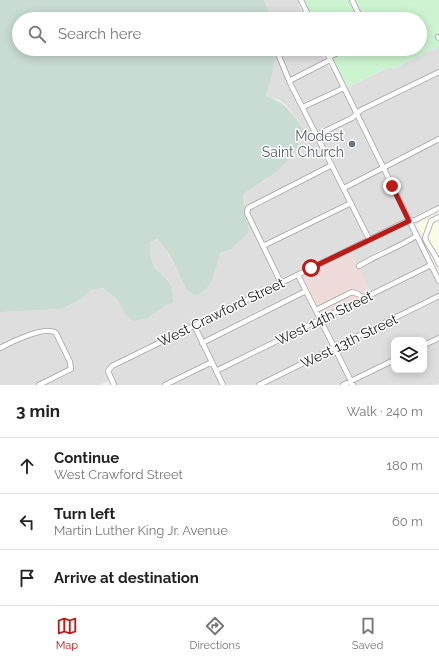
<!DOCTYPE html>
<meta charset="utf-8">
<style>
:root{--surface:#fff;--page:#f6f6f6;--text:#222;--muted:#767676;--line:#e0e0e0;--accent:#bb1a17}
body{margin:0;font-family:Raleway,sans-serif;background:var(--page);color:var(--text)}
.controls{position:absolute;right:12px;bottom:12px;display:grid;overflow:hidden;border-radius:8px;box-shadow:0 2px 10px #0003}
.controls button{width:36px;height:36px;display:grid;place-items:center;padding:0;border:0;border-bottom:1px solid var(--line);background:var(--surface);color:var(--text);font:20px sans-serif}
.stop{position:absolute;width:12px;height:12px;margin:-9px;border:3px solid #bb1a17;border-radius:50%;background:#fff}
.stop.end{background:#bb1a17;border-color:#fff;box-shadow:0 1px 4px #0008}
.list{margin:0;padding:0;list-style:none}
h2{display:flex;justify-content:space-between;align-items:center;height:52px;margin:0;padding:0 16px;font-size:17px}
h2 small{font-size:13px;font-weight:400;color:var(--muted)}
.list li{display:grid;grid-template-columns:26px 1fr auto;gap:12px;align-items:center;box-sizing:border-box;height:56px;padding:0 16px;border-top:1px solid var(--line)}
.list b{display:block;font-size:15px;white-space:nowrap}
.list p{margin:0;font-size:13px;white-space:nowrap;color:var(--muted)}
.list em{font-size:13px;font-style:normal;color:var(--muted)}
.icon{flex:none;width:22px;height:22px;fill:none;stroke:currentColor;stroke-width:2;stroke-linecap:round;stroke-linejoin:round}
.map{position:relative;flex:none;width:439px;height:385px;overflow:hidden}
.search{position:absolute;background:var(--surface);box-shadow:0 2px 10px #0003;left:12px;right:12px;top:12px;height:44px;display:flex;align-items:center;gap:10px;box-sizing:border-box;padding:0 14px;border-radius:22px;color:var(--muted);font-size:15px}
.sheet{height:220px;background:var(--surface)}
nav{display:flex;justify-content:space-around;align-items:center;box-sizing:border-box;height:56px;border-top:1px solid var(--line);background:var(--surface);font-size:11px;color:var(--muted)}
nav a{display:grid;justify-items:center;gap:2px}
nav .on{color:var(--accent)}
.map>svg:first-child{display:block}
</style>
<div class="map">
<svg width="439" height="385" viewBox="0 0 439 385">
<rect width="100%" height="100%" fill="#f0eee9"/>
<path fill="#dfdede" d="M264,0H298L300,2L298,4L305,19H272Z
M439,46V69L357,111L346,88L390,67L393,69Z
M270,49H273L329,164L246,206L243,194L266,180L301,141L304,129L289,108L279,100L266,96L273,68Z
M278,49H319L325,60L291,78Z
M327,65L329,68H332L341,86L304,104L293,82Z
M439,74V136L384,164L359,115Z
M343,91L354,113L318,132L306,109Z
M356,118L380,167L345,185L320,136Z
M439,141V205L410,218L386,168Z
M331,168L348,202L264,243L249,213L250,210Z
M382,171L406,219L369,236L347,189Z
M350,206L366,238L282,280L266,247Z
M248,220L279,282L112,363L106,370L110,380L100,385H45L67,375L72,371L74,366L58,332L51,328L23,335L0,345V312L62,309L81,299L91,290L103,288L117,299L125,314L148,318L166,305L172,303L168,279L159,272L151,260L148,251L150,242L159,239L164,246L187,290L214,276L219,252Z
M405,224H408L414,235L401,243L378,251L357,265L351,251Z
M416,239L428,264L370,292L359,269L381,256L402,247Z
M430,268L439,286V294L336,345L323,320Z
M297,278L303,290L203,340L196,327Z
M305,294L318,318L217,368L205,344Z
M439,299V335L424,342V340H394V357L352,378L338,349Z
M320,322L332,346L254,385H225L219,372Z
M193,328L209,361L160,385H116L111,373L112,369Z
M49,332L54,334L68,362L69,368L34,385H0V350L18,341Z
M439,340V383L434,385H355L354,382L394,362V370H424V348Z
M334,351L348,380L338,385H265Z
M211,365L221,385H171Z"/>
<path fill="#efdcda" d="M351,251L370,292L321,315L301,276Z"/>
<path fill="#fcfce6" d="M439,213V268L417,224Z"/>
<path fill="#c8dcd3" d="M0,0H264L272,19H19V49H270C279,62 269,82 266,96C286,103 291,112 304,129C297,161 269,178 243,194L249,232L230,250L220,252C216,267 213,290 196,295L187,290L169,254L158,239L150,242C148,254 151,263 159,272C162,275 166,277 168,281C172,288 173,295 173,303L166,305L148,318L133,321L125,314L117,299L103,288L91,290L81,299L62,309L0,312Z"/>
<path fill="#ccf4d0" d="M309,0H439V46L393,69L389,67L346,88L327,49H420V19H312L304,2Z"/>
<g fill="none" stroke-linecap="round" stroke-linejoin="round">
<g stroke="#a2a2a2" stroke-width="6">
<path id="minor" d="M301,0L310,19
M352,0L361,19
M438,37L439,38
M276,49L291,85L369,239
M325,49L439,281
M329,57L346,49
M291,80L330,60
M303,107L344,88
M317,135L352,118L361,110L439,72
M344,188L439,139
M263,246L351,203
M439,264C436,254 428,247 425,238L431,221L439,217
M359,266C378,254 398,248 416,236
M298,275L353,385
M281,283L247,213L248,208L332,165
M316,310L352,292L358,294L363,298
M194,325L223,385
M202,343L306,291
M424,345L439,338
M0,348C11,342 46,325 56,333L70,362L71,369L39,385
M216,371L431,265
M114,385L108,371L112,366L405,222L415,220L439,208
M165,385L212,362
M259,385L439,296
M343,385L394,360"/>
</g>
<use href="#minor" stroke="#fff" stroke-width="4.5"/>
</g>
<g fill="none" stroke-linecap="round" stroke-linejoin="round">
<path stroke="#bb1a17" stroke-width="5" d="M311,268L409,221L392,186"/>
</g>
<circle fill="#6b7280" stroke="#fff" stroke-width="1.5" cx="352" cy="144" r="4"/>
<g text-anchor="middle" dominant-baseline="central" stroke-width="3" stroke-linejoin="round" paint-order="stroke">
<g font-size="14" fill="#5b616d" stroke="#fff" text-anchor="end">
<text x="344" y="136">Modest<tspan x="344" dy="16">Saint Church</tspan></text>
</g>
<g font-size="14" fill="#212121" stroke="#fff">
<text transform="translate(221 312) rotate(-26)">West Crawford Street</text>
<text transform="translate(324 318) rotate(-26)">West 14th Street</text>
<text transform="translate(349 341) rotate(-26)">West 13th Street</text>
</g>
</g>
</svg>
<div class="controls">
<button><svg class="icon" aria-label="layers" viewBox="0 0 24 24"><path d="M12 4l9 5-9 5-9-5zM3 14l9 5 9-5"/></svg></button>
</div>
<div class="stop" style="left:311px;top:268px"></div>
<div class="stop end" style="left:392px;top:186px"></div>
<div class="search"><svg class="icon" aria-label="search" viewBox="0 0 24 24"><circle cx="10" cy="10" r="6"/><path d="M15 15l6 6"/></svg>Search here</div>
</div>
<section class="sheet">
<h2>3 min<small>Walk · 240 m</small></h2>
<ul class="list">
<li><svg class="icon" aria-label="ahead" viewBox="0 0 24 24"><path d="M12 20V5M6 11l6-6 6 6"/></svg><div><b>Continue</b><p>West Crawford Street</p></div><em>180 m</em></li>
<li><svg class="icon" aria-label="left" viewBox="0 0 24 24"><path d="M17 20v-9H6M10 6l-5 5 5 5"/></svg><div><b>Turn left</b><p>Martin Luther King Jr. Avenue</p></div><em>60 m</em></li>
<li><svg class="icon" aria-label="arrive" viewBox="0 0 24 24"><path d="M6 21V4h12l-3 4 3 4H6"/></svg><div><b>Arrive at destination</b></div></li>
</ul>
</section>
<nav>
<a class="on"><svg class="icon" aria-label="map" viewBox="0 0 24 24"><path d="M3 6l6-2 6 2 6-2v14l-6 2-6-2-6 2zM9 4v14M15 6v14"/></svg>Map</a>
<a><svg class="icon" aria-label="directions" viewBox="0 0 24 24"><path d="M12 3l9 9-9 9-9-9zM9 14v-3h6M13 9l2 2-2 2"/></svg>Directions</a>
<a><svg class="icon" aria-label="saved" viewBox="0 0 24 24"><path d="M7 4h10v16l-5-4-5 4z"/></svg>Saved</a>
</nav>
